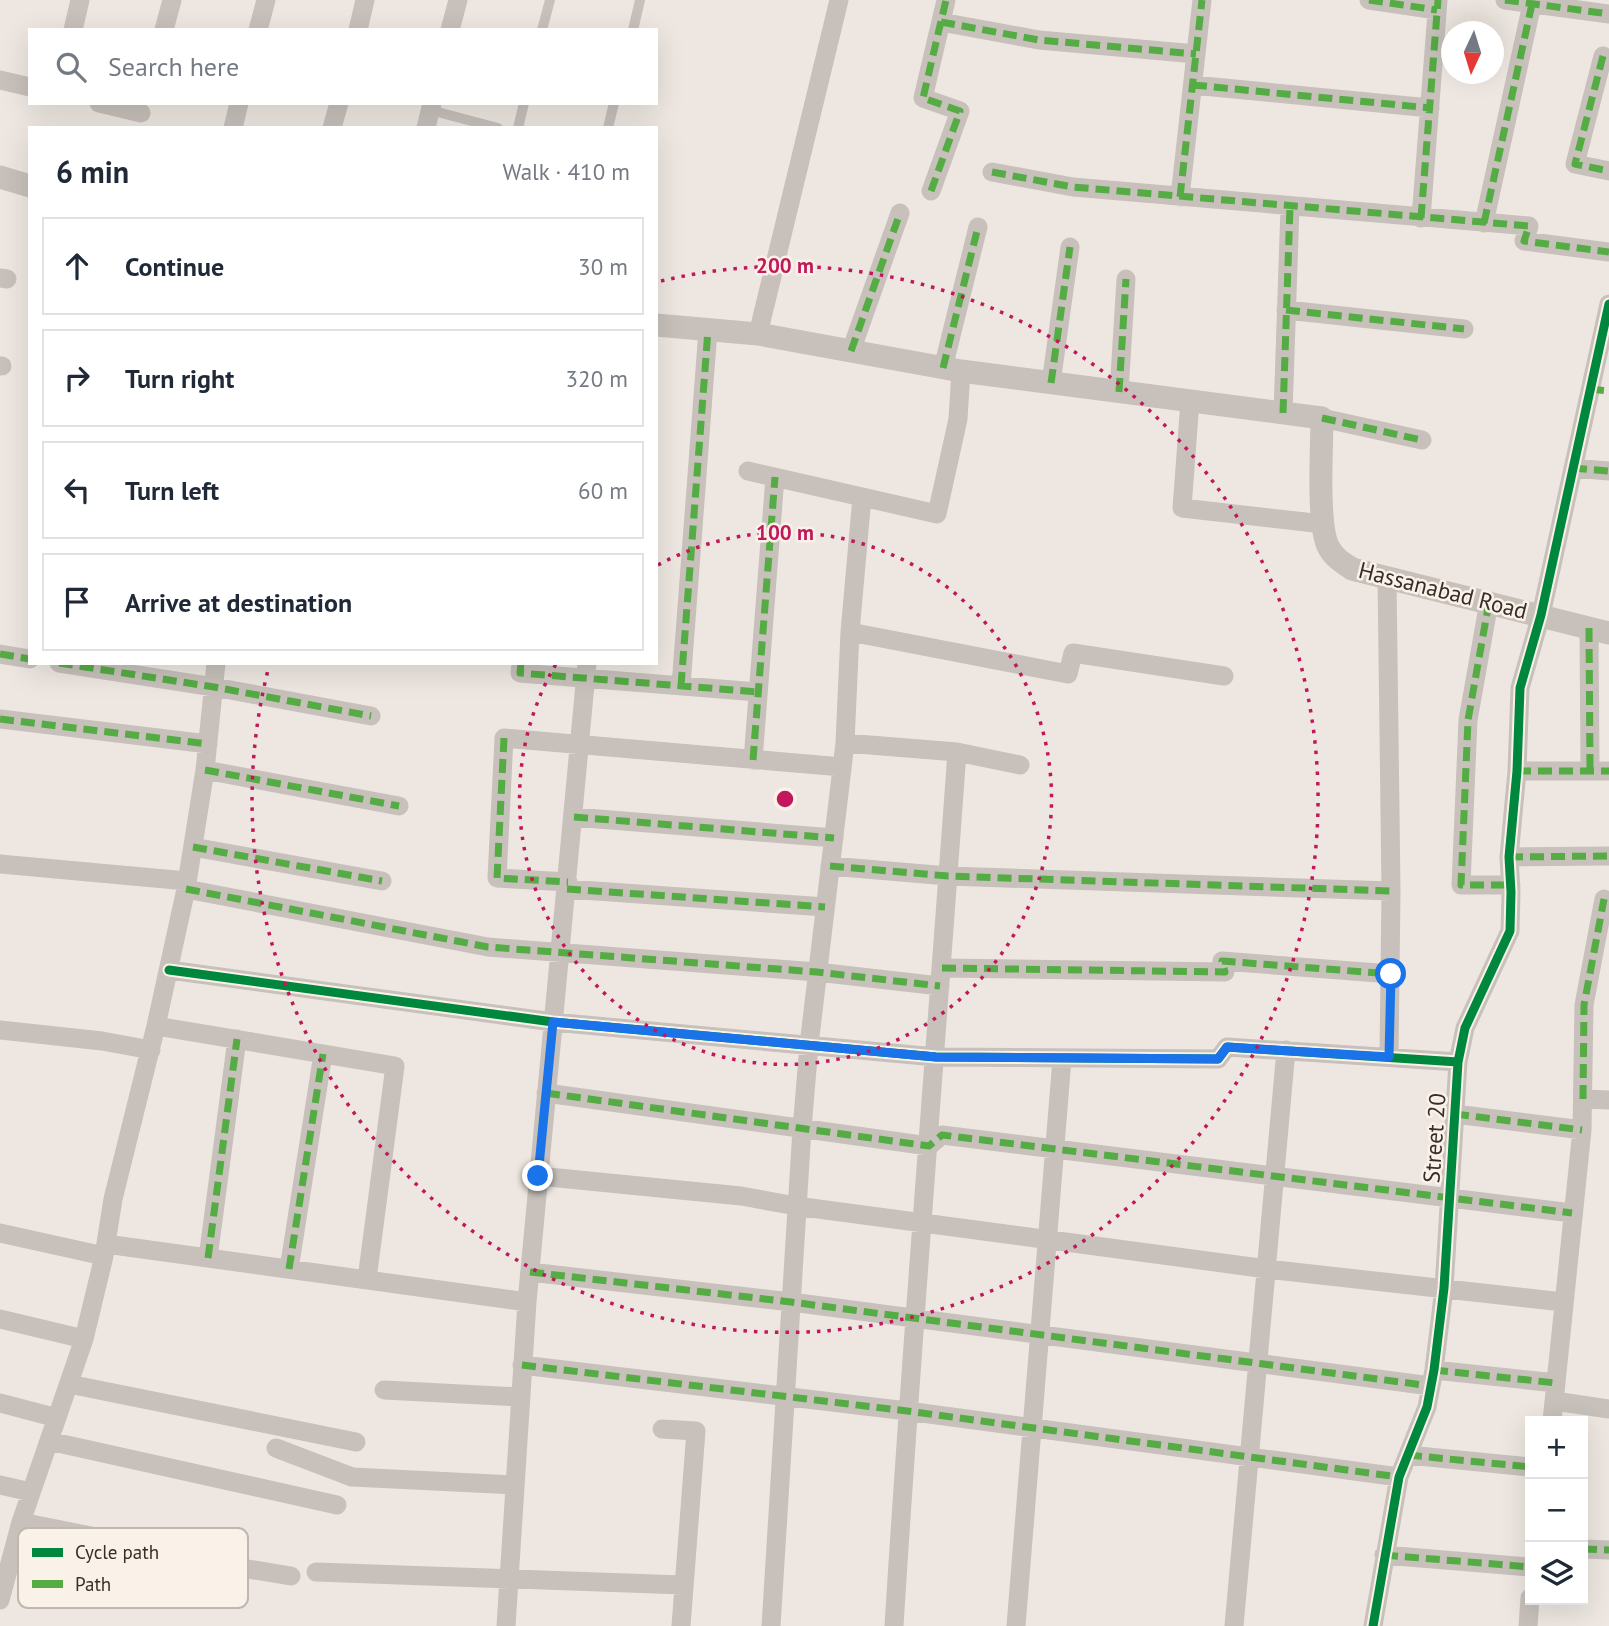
<!DOCTYPE html>
<meta charset="utf-8">
<style>
:root{--surface:#fff;--page:#f2f2f3;--text:#1f2937;--muted:#747a83;--line:#e0e1e3}
body{margin:0;font-family:"PT Sans",sans-serif;background:var(--page);color:var(--text)}
.controls{position:absolute;right:21px;bottom:21px;display:grid;overflow:hidden;border-radius:0px;box-shadow:0 7px 28px #0002}
.controls button{width:63px;height:63px;display:grid;place-items:center;padding:0;border:0;border-bottom:2px solid var(--line);background:var(--surface);color:var(--text);font:35px sans-serif}
.compass{position:absolute;left:1441px;top:21px;width:63px;height:63px;border-radius:50%;background:var(--surface);box-shadow:0 7px 28px #0002;rotate:184deg}
.stop{position:absolute;width:21px;height:21px;margin:-16px;border:5px solid #1a73e8;border-radius:50%;background:#fff}
.stop.end{background:#1a73e8;border-color:#fff;box-shadow:0 2px 7px #0008}
.list{margin:0;padding:0;list-style:none}
h2{display:flex;justify-content:space-between;align-items:center;height:91px;margin:0;padding:0 28px;font-size:30px}
h2 small{font-size:23px;font-weight:400;color:var(--muted)}
.list li{display:grid;grid-template-columns:46px 1fr auto;gap:21px;align-items:center;box-sizing:border-box;height:98px;margin:0 14px 14px;padding:0 14px;border:2px solid var(--line);border-radius:0px}
.list b{display:block;font-size:26px;white-space:nowrap}
.list em{font-size:23px;font-style:normal;color:var(--muted)}
.icon{flex:none;width:38px;height:38px;fill:none;stroke:currentColor;stroke-width:2;stroke-linecap:round;stroke-linejoin:round}
.map{position:relative;flex:none;width:1609px;height:1626px;overflow:hidden}
.search{position:absolute;background:var(--surface);box-shadow:0 7px 28px #0002;left:28px;top:28px;width:630px;height:77px;display:flex;align-items:center;gap:18px;box-sizing:border-box;padding:0 24px;border-radius:0px;color:var(--muted);font-size:26px}
.panel{position:absolute;background:var(--surface);box-shadow:0 7px 28px #0002;left:28px;top:126px;width:630px;height:539px;border-radius:0px}
.map>svg:first-child{display:block}
</style>
<div class="map">
<svg width="1609" height="1626" viewBox="0 0 1609 1626">
<rect width="100%" height="100%" fill="#eee7e1"/>
<g fill="none" stroke-linecap="round" stroke-linejoin="round">
<path stroke="#c7c0bb" stroke-width="10" d="M542,30L550,0
M633,30L640,0
M430,110L498,128
M518,128L524,103
M608,128L614,103"/>
<path stroke="#c7c0bb" stroke-width="19" d="M1369,0L1437,10
M1505,0L1609,14
M941,22L1039,40L1196,54
M73,30L80,0
M164,30L172,0
M258,30L266,0
M358,30L365,0
M450,30L458,0
M1603,56L1575,164L1609,171
M0,80L30,87
M1193,85L1430,108
M99,103L141,113
M233,128L239,103
M332,128L339,103
M426,128L432,103
M992,172L1073,187L1529,226L1524,241L1609,252
M931,191L960,111L923,98L946,0
M1180,197L1202,0
M1421,218L1438,0
M1484,223L1532,4
M0,278L7,279
M1286,310L1464,329
M758,334L839,0
M851,351L900,213
M0,366H2
M943,368L978,227
M1051,383L1070,247
M1119,392L1126,279
M1190,401L1182,508L1323,524
M1283,413L1290,207
M1322,418L1422,440
M1573,468L1609,471
M748,471L937,514L958,419L961,371
M1387,577L1391,891L1389,1057
M1489,602L1468,720L1461,885H1511
M1589,628L1590,771
M850,632L1068,674L1073,653L1224,676
M0,654L30,659
M59,663L214,687L371,716
M521,663L520,673L758,692
M681,686L708,330
M0,719L208,744
M845,743L957,752L1020,765
M753,760L775,477
M205,770L399,806
M1517,771H1609
M574,817L834,838
M193,847L382,881
M1509,857L1609,856
M0,864L187,881
M830,866L948,876L1391,891
M568,882L497,878L504,738L842,767
M186,889L488,947L817,972L940,986
M567,889L825,907
M942,968L1225,972L1222,961L1391,974
M169,970L553,1022L936,1057L1218,1059L1227,1047L1458,1062
M156,1026L395,1066L367,1279
M0,1030L102,1041L151,1050
M546,1093L929,1146L942,1135L1572,1213
M1583,1099L1609,1100
M1455,1114L1582,1130
M538,1176L741,1196L796,1206L1267,1269L1563,1302
M0,1233L104,1256
M106,1244L527,1302
M208,1258L237,1039
M289,1269L323,1054
M530,1272L791,1302L1431,1386
M0,1319L84,1339
M522,1365L907,1411L1399,1477
M1434,1370L1556,1383
M69,1384L356,1442
M384,1390L520,1397
M1555,1401L1609,1409
M0,1403L57,1418
M1552,1421L1582,1130L1584,1005L1604,899
M662,1429L696,1431L681,1626
M49,1441L337,1505
M276,1448L352,1477L515,1485
M1408,1455L1530,1467
M0,1485L31,1492
M21,1522L151,1548L182,1550L224,1565L291,1576
M1583,1549L1609,1550
M1384,1555L1530,1567
M316,1572L683,1585
M0,1600L21,1522L84,1339L104,1256L113,1199L156,1026L186,889L205,770L216,663
M506,1626L527,1302L587,663
M771,1626L802,1129L809,1045L845,743L850,632L862,497
M894,1626C912,1335 936,1044 957,752
M1016,1626L1062,1059
M1234,1626L1286,1050
M1373,1626L1399,1477L1427,1407L1434,1370L1444,1288L1458,1062L1465,1028L1510,931L1511,892L1509,857L1517,771L1520,688L1541,615L1609,304
M1528,1626L1530,1598"/>
<path stroke="#c7c0bb" stroke-width="23" d="M0,177L30,186
M656,325L758,334L961,371L1322,418C1322,446 1317,523 1328,546C1333,557 1342,562 1352,569L1609,633"/>
<path stroke="#55ab44" stroke-width="7" stroke-dasharray="14 7" stroke-linecap="butt" d="M1369,0L1437,10
M1505,0L1609,14
M941,22L1039,40L1196,54
M1603,56L1575,164L1609,171
M1193,85L1430,108
M992,172L1073,187L1529,226L1524,241L1609,252
M931,191L960,111L923,98L946,0
M1180,197L1202,0
M1421,218L1438,0
M1484,223L1532,4
M1286,310L1464,329
M851,351L900,213
M943,368L978,227
M1051,383L1070,247
M1590,389L1609,391
M1119,392L1126,279
M1283,413L1290,207
M1322,418L1422,440
M1573,468L1609,471
M1489,602L1468,720L1461,885H1511
M1589,628L1590,771
M0,654L30,659
M59,663L214,687L371,716
M521,663L520,673L758,692
M681,686L708,330
M0,719L208,744
M504,738L497,878L568,882
M753,760L775,477
M205,770L399,806
M1517,771H1609
M574,817L834,838
M193,847L382,881
M1509,857L1609,856
M830,866L948,876L1391,891
M186,889L488,947L817,972L940,986
M567,889L825,907
M942,968L1225,972L1222,961L1391,974
M546,1093L929,1146L942,1135L1572,1213
M1583,1099L1584,1005L1604,899
M1455,1114L1582,1130
M208,1258L237,1039
M289,1269L323,1054
M530,1272L791,1302L1431,1386
M522,1365L907,1411L1399,1477
M1434,1370L1556,1383
M1408,1455L1530,1467
M1583,1549L1609,1550
M1384,1555L1530,1567"/>
<g stroke="#faf2e9" stroke-width="13">
<path id="cycleway" d="M169,970L553,1022L936,1057L1218,1059L1227,1047L1458,1062
M1373,1626L1399,1477L1427,1407L1434,1370L1444,1288L1458,1062L1465,1028L1510,931L1511,892L1509,857L1517,771L1520,688L1541,615L1609,304"/>
</g>
<use href="#cycleway" stroke="#00873e" stroke-width="9"/>
</g>
<g fill="none" stroke-linecap="round" stroke-linejoin="round">
<path stroke="#1a73e8" stroke-width="9" d="M538,1176L553,1022L936,1057L1218,1059L1227,1047L1389,1057L1391,974"/>
</g>
<g fill="none" stroke="#c2185b" stroke-width="3.5" stroke-dasharray="3.5 7">
<path d="M658 565A266 266 0 1 1 556 664"/>
<path d="M661 281A533 533 0 1 1 269 666"/>
</g>
<g text-anchor="middle" dominant-baseline="central" stroke-width="5" stroke-linejoin="round" paint-order="stroke">
<g font-size="23" fill="#382d28" stroke="#faf2e9">
<text transform="translate(1443 590) rotate(14)">Hassanabad Road</text>
<text transform="translate(1434 1138) rotate(-86)">Street 20</text>
</g>
</g>
<rect x="18" y="1528" width="230" height="80" rx="10" fill="#faf2e9" stroke="#c0b7af" stroke-width="2"/>
<rect x="32" y="1548" width="31" height="9" fill="#00873e"/>
<rect x="32" y="1580" width="31" height="8" fill="#55ab44"/>
<g font-size="19" fill="#382d28">
<text x="75" y="1559">Cycle path</text>
<text x="75" y="1591">Path</text>
</g>
<circle cx="785" cy="799" r="10" fill="#c2185b" stroke="#faf2e9" stroke-width="3.5"/>
<g font-size="21" text-anchor="middle" font-weight="bold" fill="#c2185b" stroke="#faf2e9" stroke-width="5" stroke-linejoin="round" paint-order="stroke">
<text x="785" y="273">200 m</text>
<text x="785" y="540">100 m</text>
</g>
</svg>
<div class="controls">
<button>+</button>
<button>−</button>
<button><svg class="icon" aria-label="layers" viewBox="0 0 24 24"><path d="M12 4l9 5-9 5-9-5zM3 14l9 5 9-5"/></svg></button>
</div>
<svg class="compass" viewBox="-18 -18 36 36"><path d="M0-13l5 13h-10z" fill="#e53935"/><path d="M0 13l5-13h-10z" fill="#747a83"/></svg>
<div class="stop" style="left:1391px;top:974px"></div>
<div class="stop end" style="left:538px;top:1176px"></div>
<div class="search"><svg class="icon" aria-label="search" viewBox="0 0 24 24"><circle cx="10" cy="10" r="6"/><path d="M15 15l6 6"/></svg>Search here</div>
<section class="panel">
<h2>6 min<small>Walk · 410 m</small></h2>
<ul class="list">
<li><svg class="icon" aria-label="ahead" viewBox="0 0 24 24"><path d="M12 20V5M6 11l6-6 6 6"/></svg><div><b>Continue</b></div><em>30 m</em></li>
<li><svg class="icon" aria-label="right" viewBox="0 0 24 24"><path d="M7 20v-9h11M14 6l5 5-5 5"/></svg><div><b>Turn right</b></div><em>320 m</em></li>
<li><svg class="icon" aria-label="left" viewBox="0 0 24 24"><path d="M17 20v-9H6M10 6l-5 5 5 5"/></svg><div><b>Turn left</b></div><em>60 m</em></li>
<li><svg class="icon" aria-label="arrive" viewBox="0 0 24 24"><path d="M6 21V4h12l-3 4 3 4H6"/></svg><div><b>Arrive at destination</b></div></li>
</ul>
</section>
</div>
